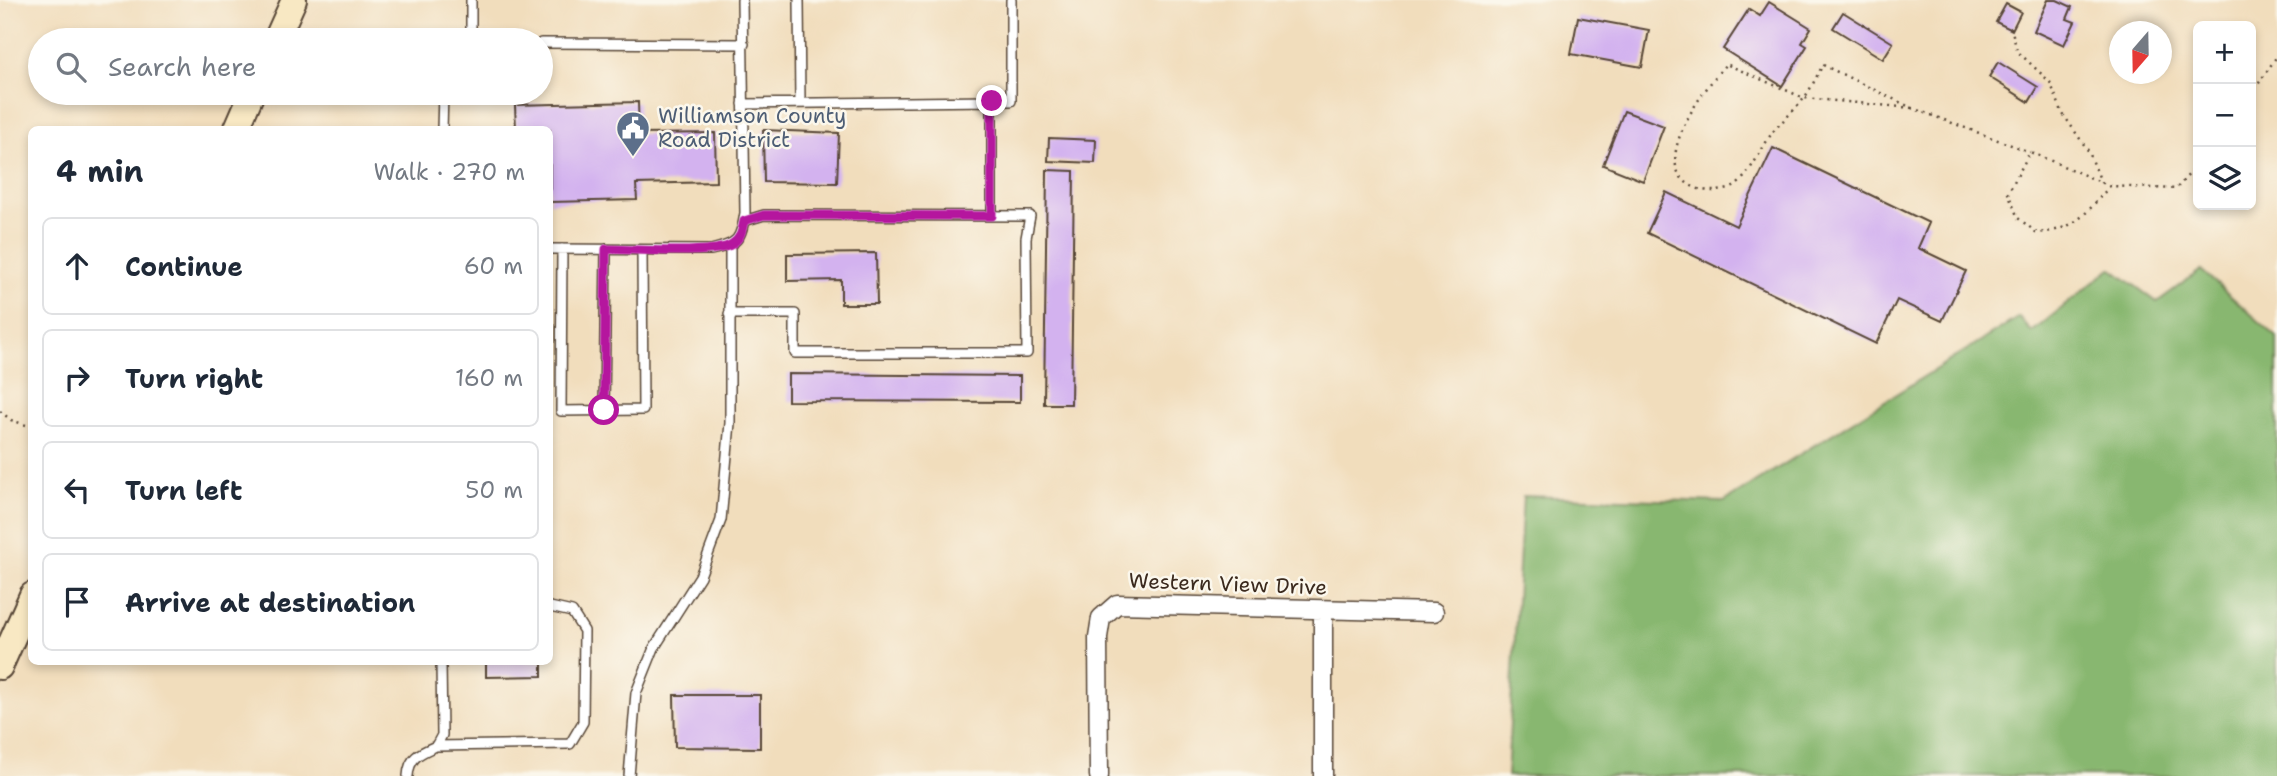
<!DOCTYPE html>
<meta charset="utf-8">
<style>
:root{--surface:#fff;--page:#f6f6f7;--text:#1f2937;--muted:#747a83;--line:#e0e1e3}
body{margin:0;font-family:"Shantell Sans",sans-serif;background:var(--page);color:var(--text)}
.controls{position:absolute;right:21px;top:21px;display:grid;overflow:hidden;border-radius:10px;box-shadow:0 4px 10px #0003}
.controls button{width:63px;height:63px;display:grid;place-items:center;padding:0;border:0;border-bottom:2px solid var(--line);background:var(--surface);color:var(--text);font:35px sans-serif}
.compass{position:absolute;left:2109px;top:21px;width:63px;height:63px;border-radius:50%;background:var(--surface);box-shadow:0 4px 10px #0003;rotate:200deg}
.stop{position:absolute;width:21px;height:21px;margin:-16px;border:5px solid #b5179e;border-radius:50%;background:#fff}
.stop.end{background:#b5179e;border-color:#fff;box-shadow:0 2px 7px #0008}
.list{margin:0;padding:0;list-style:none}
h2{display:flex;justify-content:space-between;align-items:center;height:91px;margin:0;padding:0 28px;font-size:30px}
h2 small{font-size:23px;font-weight:400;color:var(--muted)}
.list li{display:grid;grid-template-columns:46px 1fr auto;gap:21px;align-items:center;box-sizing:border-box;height:98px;margin:0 14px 14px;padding:0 14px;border:2px solid var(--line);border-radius:10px}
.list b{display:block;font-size:26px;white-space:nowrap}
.list em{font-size:23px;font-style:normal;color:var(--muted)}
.icon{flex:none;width:38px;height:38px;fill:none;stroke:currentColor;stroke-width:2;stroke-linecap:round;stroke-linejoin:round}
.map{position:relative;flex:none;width:2277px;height:776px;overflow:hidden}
.search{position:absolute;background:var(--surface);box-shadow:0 4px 10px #0003;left:28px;top:28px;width:525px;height:77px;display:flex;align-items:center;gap:18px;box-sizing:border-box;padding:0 24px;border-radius:38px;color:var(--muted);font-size:26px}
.panel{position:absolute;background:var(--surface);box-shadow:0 4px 10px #0003;left:28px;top:126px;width:525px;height:539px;border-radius:10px}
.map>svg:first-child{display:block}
</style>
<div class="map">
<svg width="2277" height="776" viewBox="0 0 2277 776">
<rect width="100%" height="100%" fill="#fbf7ec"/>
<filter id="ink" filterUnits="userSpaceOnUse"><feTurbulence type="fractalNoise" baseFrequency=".0143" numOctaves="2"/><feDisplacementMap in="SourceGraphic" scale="14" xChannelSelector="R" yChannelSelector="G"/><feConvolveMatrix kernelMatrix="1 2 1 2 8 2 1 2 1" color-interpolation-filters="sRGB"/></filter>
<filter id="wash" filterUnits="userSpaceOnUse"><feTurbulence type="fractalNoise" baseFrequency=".00686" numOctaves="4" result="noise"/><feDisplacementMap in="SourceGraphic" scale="28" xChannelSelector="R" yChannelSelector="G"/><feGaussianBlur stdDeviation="1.57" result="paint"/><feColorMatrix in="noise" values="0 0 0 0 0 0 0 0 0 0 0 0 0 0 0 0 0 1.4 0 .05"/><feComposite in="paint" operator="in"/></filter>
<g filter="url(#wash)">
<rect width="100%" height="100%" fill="#f1ddbc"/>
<path fill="#88b770" stroke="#627047" stroke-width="2" d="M2111,268L2157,302L2201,270L2277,337V776H1507L1523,496L1724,502L2019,317L2032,332Z"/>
<g id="blocks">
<path fill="#d3b2ef" d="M2048,0H2057L2072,7L2067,19L2075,22L2064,45L2034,31Z
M1769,2L1811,28L1802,43L1807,46L1782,86L1723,49L1749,9L1760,16Z
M2006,4L2021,12L2012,30L1996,22Z
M1843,12L1893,43L1883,59L1833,28Z
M1578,17L1649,30L1642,67L1571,54Z
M1998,62L2038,87L2029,102L1989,77Z
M638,102L639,134L715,133L716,182L636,184L637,200L550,202V130H516L515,105Z
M1624,111L1664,126L1643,181L1603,165Z
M763,130L839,133L837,183L764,182Z
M1049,138L1096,140L1095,163L1048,161Z
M1773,148L1929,223L1918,248L1966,271L1942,321L1897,300L1876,344L1647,233L1666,192L1736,226Z
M1047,170L1074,171L1071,404H1044Z
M876,253L877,304H841V280L787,281V254Z
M788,374L1020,376V402L788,401Z
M486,662H542V676L486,677Z
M674,695H760V748L675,747Z"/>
</g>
</g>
<g filter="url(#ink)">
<use href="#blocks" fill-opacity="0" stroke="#564536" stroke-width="2"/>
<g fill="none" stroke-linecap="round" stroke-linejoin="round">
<g stroke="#564536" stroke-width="12">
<path id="service" d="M799,0L800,103
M471,40V0
M541,43L744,44
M992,101H1011V0
M743,104L992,101V216
M442,130L443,93
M550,249L711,250C738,244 741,240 745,213L742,0
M562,249L561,411L643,410L642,250
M729,314H795V353H1027L1026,238L1030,216L764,215L744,221
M604,410L606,249
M436,746L442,735L441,662
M408,776C409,757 420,753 436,746L570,744L583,722L584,631L572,612L550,607
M629,776L636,693L654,648L700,576L721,520L730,423V246"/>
</g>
<g stroke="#564536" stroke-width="21">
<path id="minor" d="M1323,610V776
M1099,776L1098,637L1101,618L1117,604L1434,612"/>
</g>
<g stroke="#564536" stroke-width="28">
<path id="secondary" d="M276,40L294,0
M236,130L252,93
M0,667L32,595"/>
</g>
<path stroke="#564536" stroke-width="2.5" stroke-dasharray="2 5" stroke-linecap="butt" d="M2011,27L2017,51L2050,82L2063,114L2089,152L2101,182
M2251,95L2277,56
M1912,108L1804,98L1726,64C1705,88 1641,170 1699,189C1709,192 1726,192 1735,186C1747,179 1763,146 1772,133C1782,120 1795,111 1805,97C1812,87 1817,75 1823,65L1912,108L2030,152
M2110,186C2085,214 2076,230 2037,233L2018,218L2008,193L2030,152L2110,186L2176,189L2198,164
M0,411L11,420L32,427"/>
<use href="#service" stroke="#fff" stroke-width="9"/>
<use href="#minor" stroke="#fff" stroke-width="18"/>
<use href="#secondary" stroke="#f8e8c3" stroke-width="24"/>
</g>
</g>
<g fill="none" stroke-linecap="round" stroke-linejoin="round" filter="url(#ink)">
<path stroke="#b5179e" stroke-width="9" d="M604,410L606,249C630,249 715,256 732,244C741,238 742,231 744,221L764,215L992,216V101"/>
</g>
<defs>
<g id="civic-pin" transform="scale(1.75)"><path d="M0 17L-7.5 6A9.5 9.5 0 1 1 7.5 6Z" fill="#5c6f8a" stroke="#fbf7ec"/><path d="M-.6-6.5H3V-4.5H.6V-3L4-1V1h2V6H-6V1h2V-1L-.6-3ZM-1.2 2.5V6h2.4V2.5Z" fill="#fff"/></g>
</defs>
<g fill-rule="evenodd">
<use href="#civic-pin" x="633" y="128"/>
</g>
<g text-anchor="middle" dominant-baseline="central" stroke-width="5" stroke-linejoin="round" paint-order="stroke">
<g font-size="21" fill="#4e5e75" stroke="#fbf7ec" text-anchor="start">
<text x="658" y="116">Williamson County<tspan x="658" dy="24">Road District</tspan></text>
</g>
<g font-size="21" fill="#3b2a1e" stroke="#fbf7ec">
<text transform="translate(1228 584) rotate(2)">Western View Drive</text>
</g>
</g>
</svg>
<div class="controls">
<button>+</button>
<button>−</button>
<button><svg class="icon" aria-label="layers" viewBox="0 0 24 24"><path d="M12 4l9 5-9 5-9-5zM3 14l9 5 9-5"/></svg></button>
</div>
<svg class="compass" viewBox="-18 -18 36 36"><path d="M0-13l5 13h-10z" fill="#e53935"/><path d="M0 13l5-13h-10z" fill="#747a83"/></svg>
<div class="stop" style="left:604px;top:410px"></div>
<div class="stop end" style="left:992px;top:101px"></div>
<div class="search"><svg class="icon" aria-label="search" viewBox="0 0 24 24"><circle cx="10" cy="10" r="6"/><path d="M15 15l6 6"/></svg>Search here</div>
<section class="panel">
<h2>4 min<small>Walk · 270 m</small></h2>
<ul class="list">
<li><svg class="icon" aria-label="ahead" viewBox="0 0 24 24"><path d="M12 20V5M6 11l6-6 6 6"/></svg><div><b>Continue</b></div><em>60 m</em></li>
<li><svg class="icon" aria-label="right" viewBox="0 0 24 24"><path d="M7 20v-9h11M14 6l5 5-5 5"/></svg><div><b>Turn right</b></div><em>160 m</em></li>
<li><svg class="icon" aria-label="left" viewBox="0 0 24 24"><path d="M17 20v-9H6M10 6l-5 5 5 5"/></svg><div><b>Turn left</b></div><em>50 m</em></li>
<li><svg class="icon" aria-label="arrive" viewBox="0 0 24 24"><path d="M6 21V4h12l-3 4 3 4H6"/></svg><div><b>Arrive at destination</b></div></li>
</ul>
</section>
</div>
